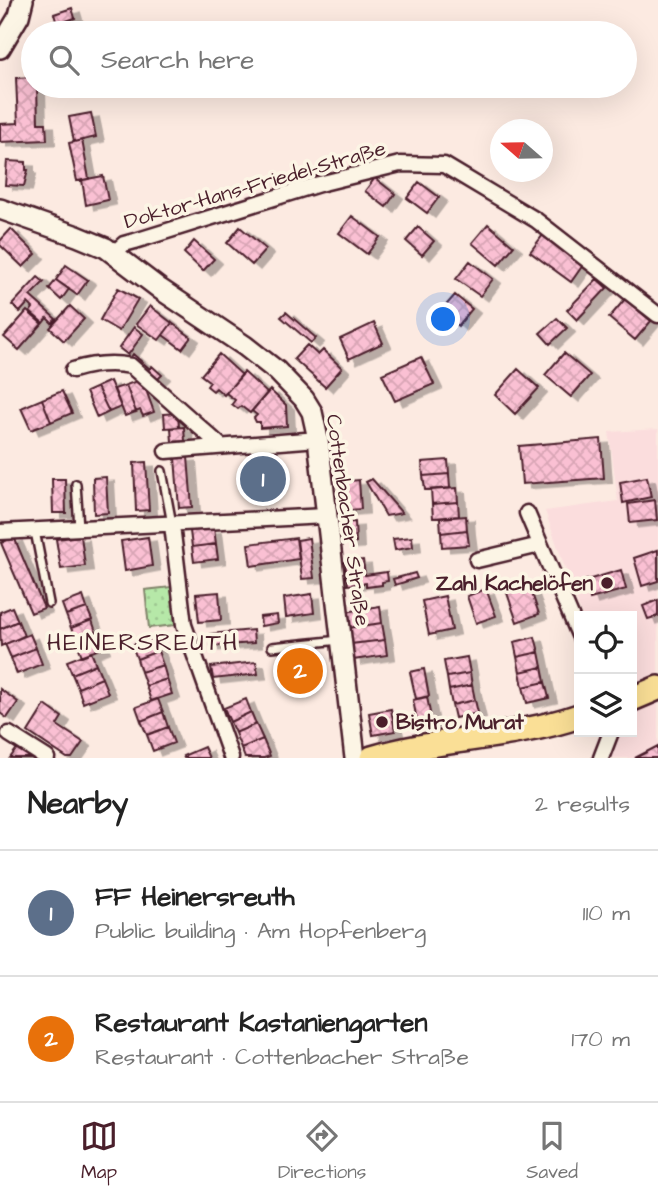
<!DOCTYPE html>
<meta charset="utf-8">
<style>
:root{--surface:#fff;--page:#f6f6f6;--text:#222;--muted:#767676;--line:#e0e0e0;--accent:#4a1f2b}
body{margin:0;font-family:"Architects Daughter",sans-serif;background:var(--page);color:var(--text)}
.controls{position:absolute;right:21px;bottom:21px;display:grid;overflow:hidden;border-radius:0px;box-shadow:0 7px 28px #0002}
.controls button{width:63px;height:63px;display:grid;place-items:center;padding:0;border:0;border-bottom:2px solid var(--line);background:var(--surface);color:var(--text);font:35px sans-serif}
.compass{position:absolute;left:490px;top:119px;width:63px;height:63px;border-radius:50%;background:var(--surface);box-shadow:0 7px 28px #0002;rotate:290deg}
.you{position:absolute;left:444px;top:320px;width:24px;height:24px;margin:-18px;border:5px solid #fff;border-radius:50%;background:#1a73e8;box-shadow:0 0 0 10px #1a73e833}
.badge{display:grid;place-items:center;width:46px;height:46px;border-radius:50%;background:var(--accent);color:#fff;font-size:23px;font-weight:700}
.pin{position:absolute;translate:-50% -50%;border:4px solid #fff;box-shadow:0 2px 7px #0006}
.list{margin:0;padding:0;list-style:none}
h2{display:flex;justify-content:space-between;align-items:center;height:91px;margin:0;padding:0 28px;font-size:30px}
h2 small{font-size:23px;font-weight:400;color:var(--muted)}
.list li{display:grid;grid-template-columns:46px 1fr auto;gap:21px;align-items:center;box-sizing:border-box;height:126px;padding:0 28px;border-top:2px solid var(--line)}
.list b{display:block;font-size:26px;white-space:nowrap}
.list p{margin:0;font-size:23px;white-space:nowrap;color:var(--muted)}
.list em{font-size:23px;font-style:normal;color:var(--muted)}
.icon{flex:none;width:38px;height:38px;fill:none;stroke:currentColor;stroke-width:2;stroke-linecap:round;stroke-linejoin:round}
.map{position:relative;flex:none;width:658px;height:758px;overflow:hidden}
.search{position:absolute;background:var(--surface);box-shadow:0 7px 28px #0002;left:21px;right:21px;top:21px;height:77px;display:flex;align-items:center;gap:18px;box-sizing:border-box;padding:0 24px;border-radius:38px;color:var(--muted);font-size:26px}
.sheet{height:343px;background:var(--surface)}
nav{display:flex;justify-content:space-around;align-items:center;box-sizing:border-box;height:98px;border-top:2px solid var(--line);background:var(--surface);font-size:19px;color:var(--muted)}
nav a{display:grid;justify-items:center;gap:4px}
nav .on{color:var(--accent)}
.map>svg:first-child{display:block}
</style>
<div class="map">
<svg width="658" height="758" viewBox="0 0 658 758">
<defs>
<pattern id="grass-dots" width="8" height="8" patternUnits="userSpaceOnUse" patternTransform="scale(1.75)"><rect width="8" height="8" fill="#b6e8a8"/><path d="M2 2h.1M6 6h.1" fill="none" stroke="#9ec791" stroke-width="1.8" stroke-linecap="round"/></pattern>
<pattern id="building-cross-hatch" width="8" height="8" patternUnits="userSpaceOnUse" patternTransform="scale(1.75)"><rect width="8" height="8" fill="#fac0d3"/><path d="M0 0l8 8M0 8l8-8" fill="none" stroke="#d8a5b5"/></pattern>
<filter id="shadow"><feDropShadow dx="8" dy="4.5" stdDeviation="0" flood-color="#0004"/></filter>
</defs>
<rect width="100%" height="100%" fill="#fceae1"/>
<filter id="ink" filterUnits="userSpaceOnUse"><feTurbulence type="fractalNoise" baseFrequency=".0143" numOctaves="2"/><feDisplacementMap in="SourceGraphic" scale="14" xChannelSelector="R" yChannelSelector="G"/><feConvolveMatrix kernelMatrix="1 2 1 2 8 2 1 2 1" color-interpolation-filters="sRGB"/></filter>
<g filter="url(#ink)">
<path fill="#fbdddd" d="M658,429V758H605L614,732H632V616H582L545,511L618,501L609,432Z"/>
<path fill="url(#grass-dots)" stroke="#80846a" stroke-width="2" d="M171,587L175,625L149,628L145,590Z"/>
<path fill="url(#building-cross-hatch)" stroke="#4a1f2b" stroke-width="2" filter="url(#shadow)" d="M72,8L75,18L57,24L54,14Z
M33,77V86H37L38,123H46L47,140L0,142V124L18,123L16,78Z
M91,113L96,137L74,142L69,117Z
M82,140L89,179L77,181L69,143Z
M7,161L26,162V170H28L24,186L5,185Z
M103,176L108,200L86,205L82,180Z
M375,178L395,194L386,207L365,191Z
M419,182L439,197L427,213L407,198Z
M352,216L380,237L367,254L339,233Z
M488,224L514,246L498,265L472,243Z
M240,227L266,249L252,265L227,243Z
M418,227L434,241L422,255L406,241Z
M11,229L36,254L23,267L0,245V241Z
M543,235L583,265L571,282L530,252Z
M194,241L214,259L203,271L184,253Z
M470,261L493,279L480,296L456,279Z
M66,265L88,280L77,295L56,280Z
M38,277L44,282L30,296L56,319L52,323L47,318L43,323L30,312L33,308L28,303L20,312L12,305Z
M597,279L607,288L577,320L567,310Z
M56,280L69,289L61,300L49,289Z
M118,288L138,299L119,331L100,320Z
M455,295L472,309L458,326L441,311Z
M625,299L651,321L635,340L609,318Z
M70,306L84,319L64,341L50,328Z
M150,306L172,323L159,340L136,324Z
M27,311L42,324L19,350L4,337Z
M286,312L316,338L311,343L281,317Z
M557,318L567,328L550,344L540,333Z
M172,323L191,337L182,349L163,335Z
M374,323L383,343L349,359L340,339Z
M134,327L143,334L128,355L119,348Z
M307,345L318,355L323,350L342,368L325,387L294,359Z
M564,353L590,375L571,397L545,375Z
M133,354L150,369L152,366L162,375L157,380L131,357Z
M219,354L242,375L224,395L216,388L213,391L207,386L210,382L201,375Z
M421,357L434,384L395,401L382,374Z
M518,369L539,388L515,414L495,395Z
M244,372L267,393L250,413L241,406L238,409L232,404L235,400L226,393Z
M142,379L154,412L143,416L140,410L136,412L126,385Z
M110,381L121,407L109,412L97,387Z
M126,385L136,412L125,416L114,389Z
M97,387L109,412L97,418L86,392Z
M270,390L286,405L287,426L260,428V422H256L254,418L257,415L252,411Z
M62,391L72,413L51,422L42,399Z
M42,399L51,422L31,430L21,408Z
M178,413L179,427L165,428L164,414Z
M184,427L185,441L172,442L171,428Z
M601,439L604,478L522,484L519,446Z
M188,457L192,507L179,508L175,458Z
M448,460L449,474L423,476L422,462Z
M146,462L149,510L136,511L134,463Z
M449,474L450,488L425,490L423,476Z
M106,477L108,513L94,514L93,478Z
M647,477L651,497L623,503L620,482Z
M52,479H65L66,513H53Z
M372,479L402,513L386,516L366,482Z
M359,480L361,509L341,511L338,482Z
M457,488L458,502L432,504L431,490Z
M655,500L657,520L630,523L628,504Z
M458,502L459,516L433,518L432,504Z
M466,516L467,530L441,533L440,518Z
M355,522L356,543L344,544L343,523Z
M214,528L216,544L192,547L190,531Z
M467,530L469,545L442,547L441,533Z
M81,536L85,566L61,569L56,539Z
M14,537L44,608L31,613L1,543Z
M148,537L152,566L125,571L121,541Z
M412,537L413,547L395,550L393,539Z
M296,538L299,559L251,566L248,544Z
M309,538L314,578L302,579L297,540Z
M216,544L218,559L194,562L192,547Z
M658,550V581L642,586L634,558Z
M363,560L365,575L387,572L388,581L382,582V585L366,587V583L348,585L345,562Z
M621,570L626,589L590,599L584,581Z
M415,573L417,578L395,585L393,579Z
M528,582L539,614L517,622L506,590Z
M486,589L496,616L476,623L467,596Z
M219,592L221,620L199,622L196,594Z
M312,594L314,613L286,617L284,598Z
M83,596L87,608L66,615L62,604Z
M445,596L452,630L429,635L422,601Z
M658,600V616L648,619L643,606Z
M380,606L382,623L348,628L346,612Z
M12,607L18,621L0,629V612Z
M87,608L92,620L71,628L66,615Z
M277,615L278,623L261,626L260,617Z
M92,620L96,632L76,640L71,628Z
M18,621L24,636L1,646L0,629Z
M382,623L385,640L351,644L348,628Z
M253,630L254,643L211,646L210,634Z
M96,632L102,648L82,656L76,640Z
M30,634L36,648L11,658L5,644Z
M535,637L539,652L517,657L514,642Z
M153,638L158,651L137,659L132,645Z
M385,640L387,655L353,660L351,644Z
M36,648L42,664L17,674L11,658Z
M158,651L163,665L141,672L137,659Z
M91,652L96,664L72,674L67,661Z
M539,652L542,667L520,672L517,657Z
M467,657L470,673L447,677L444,661Z
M256,662L258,674L213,679L211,667Z
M96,664L102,678L78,688L72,674Z
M163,665L167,679L146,686L141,672Z
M542,667L545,682L523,687L520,672Z
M424,669L429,696L416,699L410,672Z
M470,673L472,685L449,690L447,677Z
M102,678L108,693L83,703L78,688Z
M167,679L172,694L151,701L146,686Z
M545,682L549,698L527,703L523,687Z
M472,685L475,700L452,705L449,690Z
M0,689L18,702L7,718L0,713Z
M427,697L432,723L418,726L413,700Z
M158,699L163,712L141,721L136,707Z
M246,699L251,712L230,722L224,708Z
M475,700L478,713L455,718L452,705Z
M45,705L62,717L57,725L83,742L72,758H67L28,732Z
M391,709L395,731L373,735L369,713Z
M163,712L168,727L147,735L141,721Z
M251,712L256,724L235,733L230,722Z
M256,724L263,739L241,748L235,733Z
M168,727L174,743L153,751L147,735Z
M263,739L270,756L264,758H245L241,748Z
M658,746V758H635Z
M18,747L35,758H10Z
M204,747L209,758H184L183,756Z"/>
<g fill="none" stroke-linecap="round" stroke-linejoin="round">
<g stroke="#4a1f2b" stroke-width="12">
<path id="service" d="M162,471L172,524
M76,484L79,527
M35,531L49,603
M272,647L340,640"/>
</g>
<g stroke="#4a1f2b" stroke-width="19">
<path id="minor" d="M113,254L124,244L135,241L319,184L400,164L444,165L536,220L658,315
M73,370C93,364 110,362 131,366L221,446
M166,451L318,439
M527,513L579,635
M172,525L184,625L231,757
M0,532L326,516
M477,560L540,545
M9,734L47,758
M601,758L611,732"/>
</g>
<g stroke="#4a1f2b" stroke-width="24">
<path id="tertiary" d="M0,48L19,16L23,0
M0,209L77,236L106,248L160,289L245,346L277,371L304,399L312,412L318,439L355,758"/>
</g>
<g stroke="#4a1f2b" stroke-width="28">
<path id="primary" d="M632,699L658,688
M372,758C439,738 512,739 579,716"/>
</g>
<use href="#service" stroke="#fcf5e5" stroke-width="7"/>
<use href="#minor" stroke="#fcf5e5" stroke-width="14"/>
<use href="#tertiary" stroke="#fcf5e5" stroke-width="19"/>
<use href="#primary" stroke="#fadf96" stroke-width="23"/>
</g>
</g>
<g fill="#4a1f2b" stroke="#fcf5e5" stroke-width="2.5">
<circle cx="607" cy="583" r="7"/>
<circle cx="382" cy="722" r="7"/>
</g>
<g text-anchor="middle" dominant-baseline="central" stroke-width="7" stroke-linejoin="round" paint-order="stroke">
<g font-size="21" fill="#4a1f2b" stroke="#fcf5e5">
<text transform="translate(255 185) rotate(-16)">Doktor-Hans-Friedel-Straße</text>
<text transform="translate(348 520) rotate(82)">Cottenbacher Straße</text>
</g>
<g font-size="21" font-weight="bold" fill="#4a1f2b" stroke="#fcf5e5" text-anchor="end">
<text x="593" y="583">Zahl Kachelöfen</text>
<text x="396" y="722" text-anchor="start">Bistro Murat</text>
</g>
<g font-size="24" letter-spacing="2" fill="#4a1f2b" stroke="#fcf5e5">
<text x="143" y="643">HEINERSREUTH</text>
</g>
</g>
</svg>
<div class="controls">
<button><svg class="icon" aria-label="locate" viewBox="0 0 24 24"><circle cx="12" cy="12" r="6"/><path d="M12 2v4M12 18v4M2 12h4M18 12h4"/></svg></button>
<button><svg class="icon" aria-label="layers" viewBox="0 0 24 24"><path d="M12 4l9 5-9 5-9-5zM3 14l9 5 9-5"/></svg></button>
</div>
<svg class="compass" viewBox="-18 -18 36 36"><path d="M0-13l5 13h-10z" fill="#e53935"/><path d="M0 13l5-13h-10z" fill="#767676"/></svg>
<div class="you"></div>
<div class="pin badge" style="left:263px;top:479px;background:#5c6f8a">1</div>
<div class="pin badge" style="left:300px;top:671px;background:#e8710a">2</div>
<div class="search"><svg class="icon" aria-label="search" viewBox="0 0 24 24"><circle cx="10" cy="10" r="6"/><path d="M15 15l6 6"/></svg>Search here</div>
</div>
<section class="sheet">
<h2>Nearby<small>2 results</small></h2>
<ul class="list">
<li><span class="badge" style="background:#5c6f8a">1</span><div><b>FF Heinersreuth</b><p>Public building · Am Hopfenberg</p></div><em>110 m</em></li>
<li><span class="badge" style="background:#e8710a">2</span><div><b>Restaurant Kastaniengarten</b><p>Restaurant · Cottenbacher Straße</p></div><em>170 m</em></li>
</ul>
</section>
<nav>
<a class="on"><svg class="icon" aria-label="map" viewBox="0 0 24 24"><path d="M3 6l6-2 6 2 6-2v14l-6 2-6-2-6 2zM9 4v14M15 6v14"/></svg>Map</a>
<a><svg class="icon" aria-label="directions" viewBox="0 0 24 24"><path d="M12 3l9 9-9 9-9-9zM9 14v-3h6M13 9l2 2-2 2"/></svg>Directions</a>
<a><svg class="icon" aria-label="saved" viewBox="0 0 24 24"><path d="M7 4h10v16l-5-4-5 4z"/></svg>Saved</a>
</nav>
